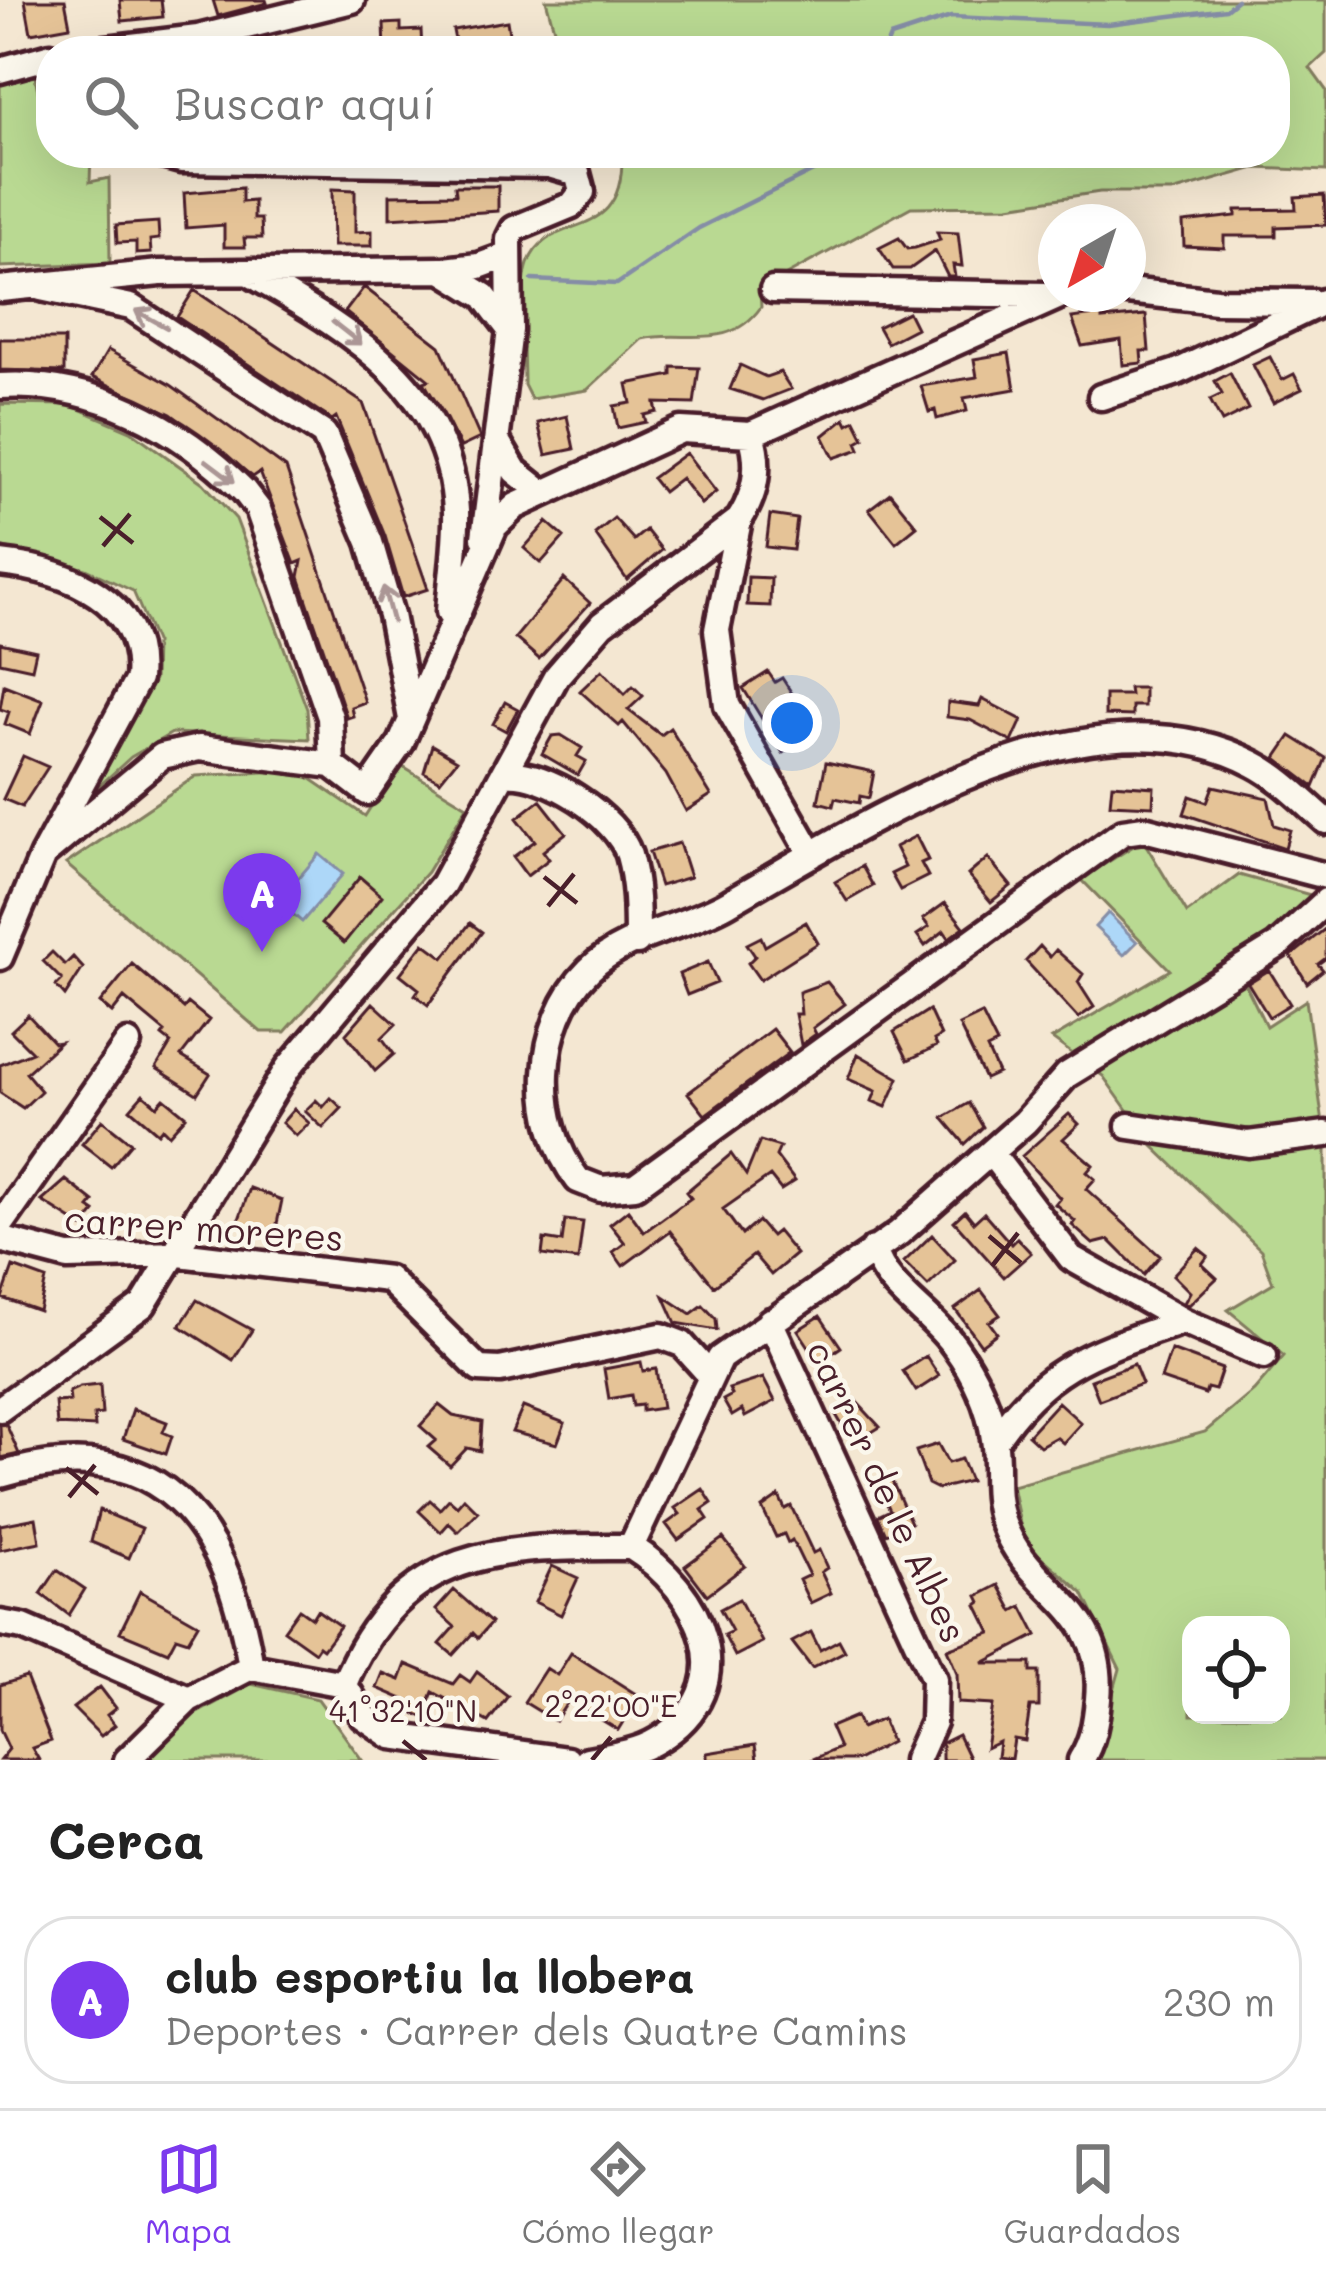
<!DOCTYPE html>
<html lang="es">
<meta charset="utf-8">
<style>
:root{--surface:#fff;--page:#f2f2f2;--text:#222;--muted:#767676;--line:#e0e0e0;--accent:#7c3aed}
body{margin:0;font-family:Mali,sans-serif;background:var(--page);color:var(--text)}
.controls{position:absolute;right:36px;bottom:36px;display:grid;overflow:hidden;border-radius:24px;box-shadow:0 12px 48px #0002}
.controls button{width:108px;height:108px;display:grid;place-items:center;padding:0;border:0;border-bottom:3px solid var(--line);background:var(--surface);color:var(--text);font:60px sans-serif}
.compass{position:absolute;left:1038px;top:204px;width:108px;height:108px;border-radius:50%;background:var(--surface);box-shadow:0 12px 48px #0002;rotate:219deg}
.you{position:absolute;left:792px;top:723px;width:42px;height:42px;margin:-30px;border:9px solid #fff;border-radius:50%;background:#1a73e8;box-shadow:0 0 0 18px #1a73e833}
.badge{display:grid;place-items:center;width:78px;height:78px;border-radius:50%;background:var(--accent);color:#fff;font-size:39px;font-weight:700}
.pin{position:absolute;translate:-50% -99px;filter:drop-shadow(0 3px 6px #0008)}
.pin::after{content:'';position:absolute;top:63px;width:42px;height:36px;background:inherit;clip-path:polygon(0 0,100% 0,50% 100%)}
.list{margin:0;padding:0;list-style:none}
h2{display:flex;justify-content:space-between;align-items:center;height:156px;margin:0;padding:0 48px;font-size:51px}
h2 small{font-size:39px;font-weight:400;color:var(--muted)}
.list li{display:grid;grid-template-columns:78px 1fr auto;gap:36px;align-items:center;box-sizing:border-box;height:168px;margin:0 24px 24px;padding:0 24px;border:3px solid var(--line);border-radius:48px}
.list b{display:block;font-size:45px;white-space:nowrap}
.list p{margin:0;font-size:39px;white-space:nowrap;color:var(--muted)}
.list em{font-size:39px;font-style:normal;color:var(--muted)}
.icon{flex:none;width:66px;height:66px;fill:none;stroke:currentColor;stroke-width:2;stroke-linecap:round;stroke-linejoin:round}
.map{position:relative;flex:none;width:1326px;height:1760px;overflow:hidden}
.search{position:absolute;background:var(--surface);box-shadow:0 12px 48px #0002;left:36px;right:36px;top:36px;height:132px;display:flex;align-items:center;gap:30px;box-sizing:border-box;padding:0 42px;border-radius:48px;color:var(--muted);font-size:45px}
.sheet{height:348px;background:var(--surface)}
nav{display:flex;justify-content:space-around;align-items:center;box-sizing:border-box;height:168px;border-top:3px solid var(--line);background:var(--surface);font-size:33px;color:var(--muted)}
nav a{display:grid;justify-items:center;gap:6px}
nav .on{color:var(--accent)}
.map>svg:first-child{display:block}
</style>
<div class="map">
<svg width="1326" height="1760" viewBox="0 0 1326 1760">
<rect width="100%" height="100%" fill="#f4e7d2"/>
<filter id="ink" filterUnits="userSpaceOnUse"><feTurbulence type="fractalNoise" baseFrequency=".00833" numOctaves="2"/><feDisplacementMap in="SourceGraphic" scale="24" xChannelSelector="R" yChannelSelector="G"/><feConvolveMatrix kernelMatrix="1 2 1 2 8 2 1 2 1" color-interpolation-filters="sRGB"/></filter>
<g filter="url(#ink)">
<path fill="#b9d992" stroke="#827c5e" stroke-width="3" fill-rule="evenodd" d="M546,0H1326V53L1310,68L1326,90V171L1255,168L1172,192H1100L1009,206L911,207L766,286L760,291L761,307C728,353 683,329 642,339L587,390L531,399L524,385C524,355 519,290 528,264C548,208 625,249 622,153H1275V51H560Z
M34,72L51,153H91L90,182L109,178L110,263L0,267V84Z
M0,404L70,405L131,431L203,483L236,519L307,709L309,739L172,733L131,757L86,798L154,680L155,642L133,591L86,569L0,547Z
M398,764L467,806L427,872L285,1032H261L66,864L196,776L298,770L365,816Z
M1143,840L1187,913L1239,875L1314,896L1236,965L1266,1026L1306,1000L1326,1145V1760H1094L1120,1669L1083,1593L1024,1542L1012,1486L1205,1432L1254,1391L1284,1356L1228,1310L1273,1283L1261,1250L1152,1145L1103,1076L1052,1039L1170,970L1081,879ZM1191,1625H1281V1715H1191Z
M251,1684L318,1699L362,1760H145L190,1717Z"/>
<path fill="#add7f8" stroke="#858da6" stroke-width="3" d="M319,854L343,874L302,922L278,902Z
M1108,913L1137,942L1124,955L1095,927Z"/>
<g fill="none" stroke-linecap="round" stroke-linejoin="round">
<path stroke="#858da6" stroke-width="4.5" d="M884,51L890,37L951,17L1108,24L1226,9L1237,0
M532,280L617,284L699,228L833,161L837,153"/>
</g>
<path fill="#e5c397" stroke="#4a1f2b" stroke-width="3" d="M25,0H65L70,26L31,33Z
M120,0H161L163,17L122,21Z
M213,0H266L267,3L218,16Z
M507,21L511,46L457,51L453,30Z
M401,23V31L421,30L422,51H385L384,24Z
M455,186H498V211L390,218V195L456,194Z
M242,188V202L254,201V219H261L262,238H244L245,247H224V225L186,228L184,193Z
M332,189L355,190V232L372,231V246H333Z
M1324,195L1326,225L1276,227V236H1224V248L1184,246L1183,222L1236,216V210L1296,209L1295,197Z
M158,222L159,239L150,240L151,253L136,254V242L117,243L116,225Z
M937,232L958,233L962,266L953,265L955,277H948L935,251L910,269H893L879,248L899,238L907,249L915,248L940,240Z
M364,287L440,346L480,438L461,447L424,382L429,380L345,312Z
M194,290L363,403L428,589L403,597L385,536L336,417L332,420L177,317Z
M908,312L916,328L887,343L878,327Z
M1102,314V319L1146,315L1149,351H1141L1142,363L1123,365L1121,340L1082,346L1072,318Z
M0,339H64V372L0,370Z
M108,350L171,385L286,468L365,702L351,707L353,716L347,718L299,577L302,561L295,564L260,472L253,477L171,414L92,377Z
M1009,353L1015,389L964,398L967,411L937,419L935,410L929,412L921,386L977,377L974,359Z
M1270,357L1282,380L1294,374L1302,389L1273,403L1253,365Z
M740,365L766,377L780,372L791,389L763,400L730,389Z
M672,367L699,368L694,404L655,403L657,412L644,415L646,422L618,428L614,406L631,403L627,384L672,375Z
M1230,373L1248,409L1222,422L1210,400L1222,394L1215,381Z
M567,416L574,449L546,455L538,423Z
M845,418L848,424L855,420L864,438L857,442L860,449L834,458L823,436Z
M686,453L716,492L701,504L681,478L663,492L652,478Z
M890,493L917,526L896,543L869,509Z
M770,515L797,519L793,550L766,547Z
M614,518L634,540L646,530L662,550L627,580L595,534Z
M547,522L564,537L541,563L524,548Z
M748,577L771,578L770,606L747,605Z
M564,579L590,603L539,659L515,638Z
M0,643L36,651L32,669L0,662Z
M602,670L625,694L633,686L643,696L628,710L661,735L670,728L711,795L686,811L666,774L623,722L619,726L580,691Z
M768,672L775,682L782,678L793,695L785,700L809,736L783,753L743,688Z
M4,685L43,700L30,734L5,724L9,712L0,709Z
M1129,688H1144V706H1132V716L1105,715V695H1130Z
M982,699L1022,720L1012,742L970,720L947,717L948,702L979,706Z
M505,702L518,709L506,731L493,724Z
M561,735L582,748L577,756L586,761L578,775L542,754L552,736Z
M1291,736L1326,758L1314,787L1276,758Z
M432,745L457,760L440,781L424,772Z
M23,756L48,767L22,807L3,799Z
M826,762L874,772L869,798L860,796L859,803L835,798L833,806L818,802Z
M1112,784L1154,787L1153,806L1110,804Z
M1213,786L1268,798L1274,825L1290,830L1285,848L1184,814L1190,796L1207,802Z
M540,800L566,833L543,851L549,859L527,876L513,857L535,841L517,818Z
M916,836L928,860L921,863L928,876L900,890L891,874L905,867L895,847Z
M679,843L690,877L660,886L649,852Z
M988,858L1011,886L991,902L968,875Z
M862,866L873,886L847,901L835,882Z
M360,877L382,896L344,943L321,924Z
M945,903L964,927L949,938L944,931L925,946L917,935L929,927L923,919Z
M806,922L818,943L760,980L748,963L755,956L747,944L761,937L765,946Z
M470,923L482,932L428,1005L415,995L419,989L400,974L424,943L444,958Z
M1326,928V958L1318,964L1323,970L1307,983L1291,956Z
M1040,946L1050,957L1056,950L1083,974L1078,982L1094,1007L1078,1018L1026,961Z
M52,952L65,965L73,957L83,968L65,996L56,986L62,980L43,961Z
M708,962L717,983L687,995L679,974Z
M132,964L184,1008L188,1003L209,1020L181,1056L210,1074L197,1094L156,1068L171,1043L162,1036L165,1032L124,998L112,1013L100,1003Z
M1269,970L1290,1004L1269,1017L1248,983Z
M827,982L845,1004L813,1028L816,1034L801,1045L795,1014H801L799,992Z
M373,1003L396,1024L382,1038L394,1054L375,1071L346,1034Z
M929,1010L941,1036L934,1040L937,1046L908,1060L894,1032Z
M982,1014L997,1044L987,1049L998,1073L985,1079L959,1025Z
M28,1015L54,1043L60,1042L26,1073L41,1091L23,1108L0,1093V1065L32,1052L11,1031Z
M772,1029L790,1052L705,1115L688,1093Z
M858,1054L899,1078L886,1107L872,1101L876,1091L848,1079Z
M143,1094L157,1106L164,1098L186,1116L169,1135L162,1128L158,1133L130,1109Z
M331,1098L342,1108L323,1128L305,1111L316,1100L323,1107Z
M969,1103L983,1127L965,1144L943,1118Z
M294,1109L309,1123L296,1136L282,1123Z
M1069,1114L1079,1124L1063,1139L1093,1165L1087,1172L1095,1179L1086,1189L1160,1256L1144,1275L1109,1240L1093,1244L1072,1225L1075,1221L1055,1204L1060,1198L1022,1156Z
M102,1120L131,1143L111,1167L82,1144Z
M760,1141L780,1147L776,1156L795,1181L781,1190L770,1176L723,1209L742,1235L758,1221L771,1236L777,1231L796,1254L771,1275L754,1255L714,1286L670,1231L623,1266L613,1252L625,1243L610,1224L628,1210L644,1232L691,1198L686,1192L731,1154L746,1175Z
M66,1180L94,1202L89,1208L95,1212L83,1227L42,1201Z
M250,1188L282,1200L274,1238L237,1225Z
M965,1211L974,1222L984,1213L1011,1244L1017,1238L1031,1253L1004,1277L954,1221Z
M565,1220L583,1222L578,1260L542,1255L544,1239L562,1242Z
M932,1235L955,1260L928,1286L904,1262Z
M1198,1248L1208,1256L1202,1264L1217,1278L1189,1305L1184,1303L1190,1292L1173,1275Z
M13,1267L46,1279L39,1311L2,1298Z
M981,1290L1000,1315L989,1322L997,1333L981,1345L955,1309Z
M664,1296L691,1314L703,1305L716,1319L717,1330L676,1323Z
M197,1300L252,1330L233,1360L180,1326Z
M820,1316L841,1347L819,1362L798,1330Z
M1171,1350L1222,1369L1215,1390L1207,1388L1205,1394L1161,1379Z
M926,1356L939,1376L916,1391L903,1371Z
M641,1362L643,1371L656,1369L662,1408L642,1411V1405L633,1406L631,1395L609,1399L604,1369Z
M1134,1364L1142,1384L1099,1400L1091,1380Z
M763,1378L775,1401L745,1417L742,1410L732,1416L723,1400L732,1395L729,1389Z
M100,1385L102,1414L94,1415L95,1427L57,1425L55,1402L70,1401L69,1392L80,1387Z
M856,1401L880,1427L859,1440L855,1434L849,1437L835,1413Z
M1058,1402L1081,1423L1063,1443L1056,1437L1040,1446L1028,1435Z
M439,1405L453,1416L482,1422L480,1451L467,1448L450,1466L428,1447L436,1440L420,1426Z
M523,1407L565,1423L557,1444L512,1432Z
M133,1409L167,1422L163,1432L172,1436L166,1454L123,1439Z
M6,1424L19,1454L1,1458L0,1425Z
M938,1444L948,1463L961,1459L970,1481L938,1489L928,1484L916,1451Z
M890,1477L911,1523L886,1534L878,1516L890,1510L877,1483Z
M703,1489L712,1503L702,1510L708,1519L678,1540L666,1524L680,1514L675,1508Z
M779,1496L785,1509L791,1506L813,1553L819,1550L827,1568L821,1572L831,1593L810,1603L799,1580L809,1575L792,1540L788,1543L784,1534L776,1537L762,1508Z
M464,1498L478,1512L458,1532L449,1523L441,1532L419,1511L430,1500L440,1509L449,1499L457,1506Z
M99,1510L142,1528L129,1558L91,1542Z
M36,1518L40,1542L0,1550V1525Z
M723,1538L745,1566L707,1595L685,1566Z
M552,1566L578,1578L561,1615L535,1602Z
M57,1570L85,1589L69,1615L41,1594Z
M999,1585L1013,1611L1022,1606L1037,1635L983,1663H1031V1672H1039V1707H1030L1025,1741L1014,1739L1011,1759L997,1757L999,1742L986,1748L993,1705L958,1703L957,1673L947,1649L991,1633L977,1605L981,1602L978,1596Z
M454,1590L491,1623L478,1638L473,1633L453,1655L440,1644L455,1627L436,1610Z
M140,1591L198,1624L188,1641L176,1637L168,1652L120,1632Z
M739,1599L762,1642L735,1656L724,1635L732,1631L720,1609Z
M299,1609L312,1618L317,1610L340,1626L323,1649L319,1646L315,1652L284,1630Z
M811,1632L820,1650L839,1640L845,1651L812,1668L792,1642Z
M571,1653L639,1696L618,1730L569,1700L555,1721L524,1702L546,1668L557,1675Z
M406,1664L453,1684L460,1675L470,1682L477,1672L508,1696L488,1722L433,1692L423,1717L409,1711L412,1703L377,1688L383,1673L400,1680Z
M26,1677L51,1741L32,1748L39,1760H0L9,1749L0,1730V1685Z
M100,1687L116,1708L107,1715L115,1725L101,1736L73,1708Z
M856,1716L861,1728L882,1719L891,1742L857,1760H811L839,1748L830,1727Z
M958,1735L970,1760H942V1743Z
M755,1745L757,1760H707V1753Z"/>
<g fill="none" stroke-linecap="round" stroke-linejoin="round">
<g stroke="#4a1f2b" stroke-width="33">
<path id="minor" d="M90,51L198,38L352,0
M0,70L51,56
M155,153L181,160L549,165L577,173L582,192L572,205L514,229L509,239L510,330L484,538
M445,270L479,266L509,255
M249,273C345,329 449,384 456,511C457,544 451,579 449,612
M41,288L131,307L324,434L370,542L391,615L411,719
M0,289L160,273L442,270L484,296L510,330
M773,290L1046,295
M1128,291L1216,301L1312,302
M0,386C92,380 179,426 244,491L258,509L330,717L332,765
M1101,397L1177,372L1323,302
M499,444L515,471L540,491
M739,520L717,630L727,705L812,855
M0,563C67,570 145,600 138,679L43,855L0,957
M507,774C546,771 617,816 629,855C637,883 637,913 637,942
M1326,821C1303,801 1281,778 1254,764C1088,677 871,821 728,903C685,928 625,934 589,970C535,1023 532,1122 578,1180L601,1189L635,1186L1123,832L1144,829L1326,876
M43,855L162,756L199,748L332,765L367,792L401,743L495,526L516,506L681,430L751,434
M1129,1126L1248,1144L1326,1134
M991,1153L1071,1258L1183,1321C1100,1350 1046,1363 995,1441
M0,1226L128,1043
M0,1239L68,1257L179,1254L388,1279L479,1369L500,1370L661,1336L682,1344L709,1374
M874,1249C886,1291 931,1312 955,1347C974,1373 990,1407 994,1439C999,1467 992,1493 1002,1521C1029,1596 1107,1603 1098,1699C1096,1721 1093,1741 1081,1760
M770,1321L934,1679L933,1722L916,1760
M1183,1321L1264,1356
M0,1409L143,1305L288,1068L443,884L556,677L602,624L739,520C756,494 761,465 751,434L1064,294
M0,1475C159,1427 228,1523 251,1667L189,1699L127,1760
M0,1623L23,1627L189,1699
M251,1667L344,1684C402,1546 501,1546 631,1547L720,1358L899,1233L1025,1122L1067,1075L1277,946L1326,901
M344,1684L363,1716L392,1736L567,1760
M587,1760C610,1756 637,1753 658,1740C747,1687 701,1590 631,1547"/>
</g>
<use href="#minor" stroke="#fbf7ec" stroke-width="24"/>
</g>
<defs><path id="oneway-shaft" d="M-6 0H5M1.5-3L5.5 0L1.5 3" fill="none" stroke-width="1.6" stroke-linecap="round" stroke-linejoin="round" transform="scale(3)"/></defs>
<g stroke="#ab9695">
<use href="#oneway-shaft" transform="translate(151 319) rotate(-151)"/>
<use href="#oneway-shaft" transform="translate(347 333) rotate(38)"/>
<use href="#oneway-shaft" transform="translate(220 471) rotate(37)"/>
<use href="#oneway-shaft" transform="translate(388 604) rotate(-105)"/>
</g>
</g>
<path fill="none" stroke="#4a1f2b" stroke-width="4.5" d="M100,517L133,543M103,546L130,514M544,877L577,903M548,906L574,874M989,1236L1021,1263M992,1266L1018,1233M66,1468L98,1494M69,1497L95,1465M403,1741L426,1760M592,1760L611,1737"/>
<g text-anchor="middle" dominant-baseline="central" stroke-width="9" stroke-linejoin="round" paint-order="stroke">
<g font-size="36" fill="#4a1f2b" stroke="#fbf7ec">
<text transform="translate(204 1227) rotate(4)">carrer moreres</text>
<text transform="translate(888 1491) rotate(65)">carrer de le Albes</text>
</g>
</g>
<g font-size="30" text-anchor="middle" fill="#4a1f2b" stroke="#fbf7ec" stroke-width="9" stroke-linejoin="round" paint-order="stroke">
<text x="611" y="1717">2°22'00"E</text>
<text x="403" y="1722">41°32'10"N</text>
</g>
</svg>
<div class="controls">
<button><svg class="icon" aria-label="locate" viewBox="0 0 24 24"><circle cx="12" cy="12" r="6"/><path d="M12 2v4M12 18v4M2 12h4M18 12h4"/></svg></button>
</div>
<svg class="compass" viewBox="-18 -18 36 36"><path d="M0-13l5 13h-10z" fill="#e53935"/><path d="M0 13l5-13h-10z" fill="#767676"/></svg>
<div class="you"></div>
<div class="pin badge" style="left:262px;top:952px">A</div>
<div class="search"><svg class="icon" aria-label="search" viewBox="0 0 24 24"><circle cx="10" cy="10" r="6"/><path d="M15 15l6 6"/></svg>Buscar aquí</div>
</div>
<section class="sheet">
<h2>Cerca<small></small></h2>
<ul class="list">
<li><span class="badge">A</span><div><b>club esportiu la llobera</b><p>Deportes · Carrer dels Quatre Camins</p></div><em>230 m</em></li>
</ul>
</section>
<nav>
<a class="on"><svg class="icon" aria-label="map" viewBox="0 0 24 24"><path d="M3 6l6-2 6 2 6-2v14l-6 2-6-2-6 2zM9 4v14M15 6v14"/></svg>Mapa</a>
<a><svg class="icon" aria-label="directions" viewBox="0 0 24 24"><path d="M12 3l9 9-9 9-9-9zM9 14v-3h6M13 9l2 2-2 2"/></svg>Cómo llegar</a>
<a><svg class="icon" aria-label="saved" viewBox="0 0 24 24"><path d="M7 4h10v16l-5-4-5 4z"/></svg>Guardados</a>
</nav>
